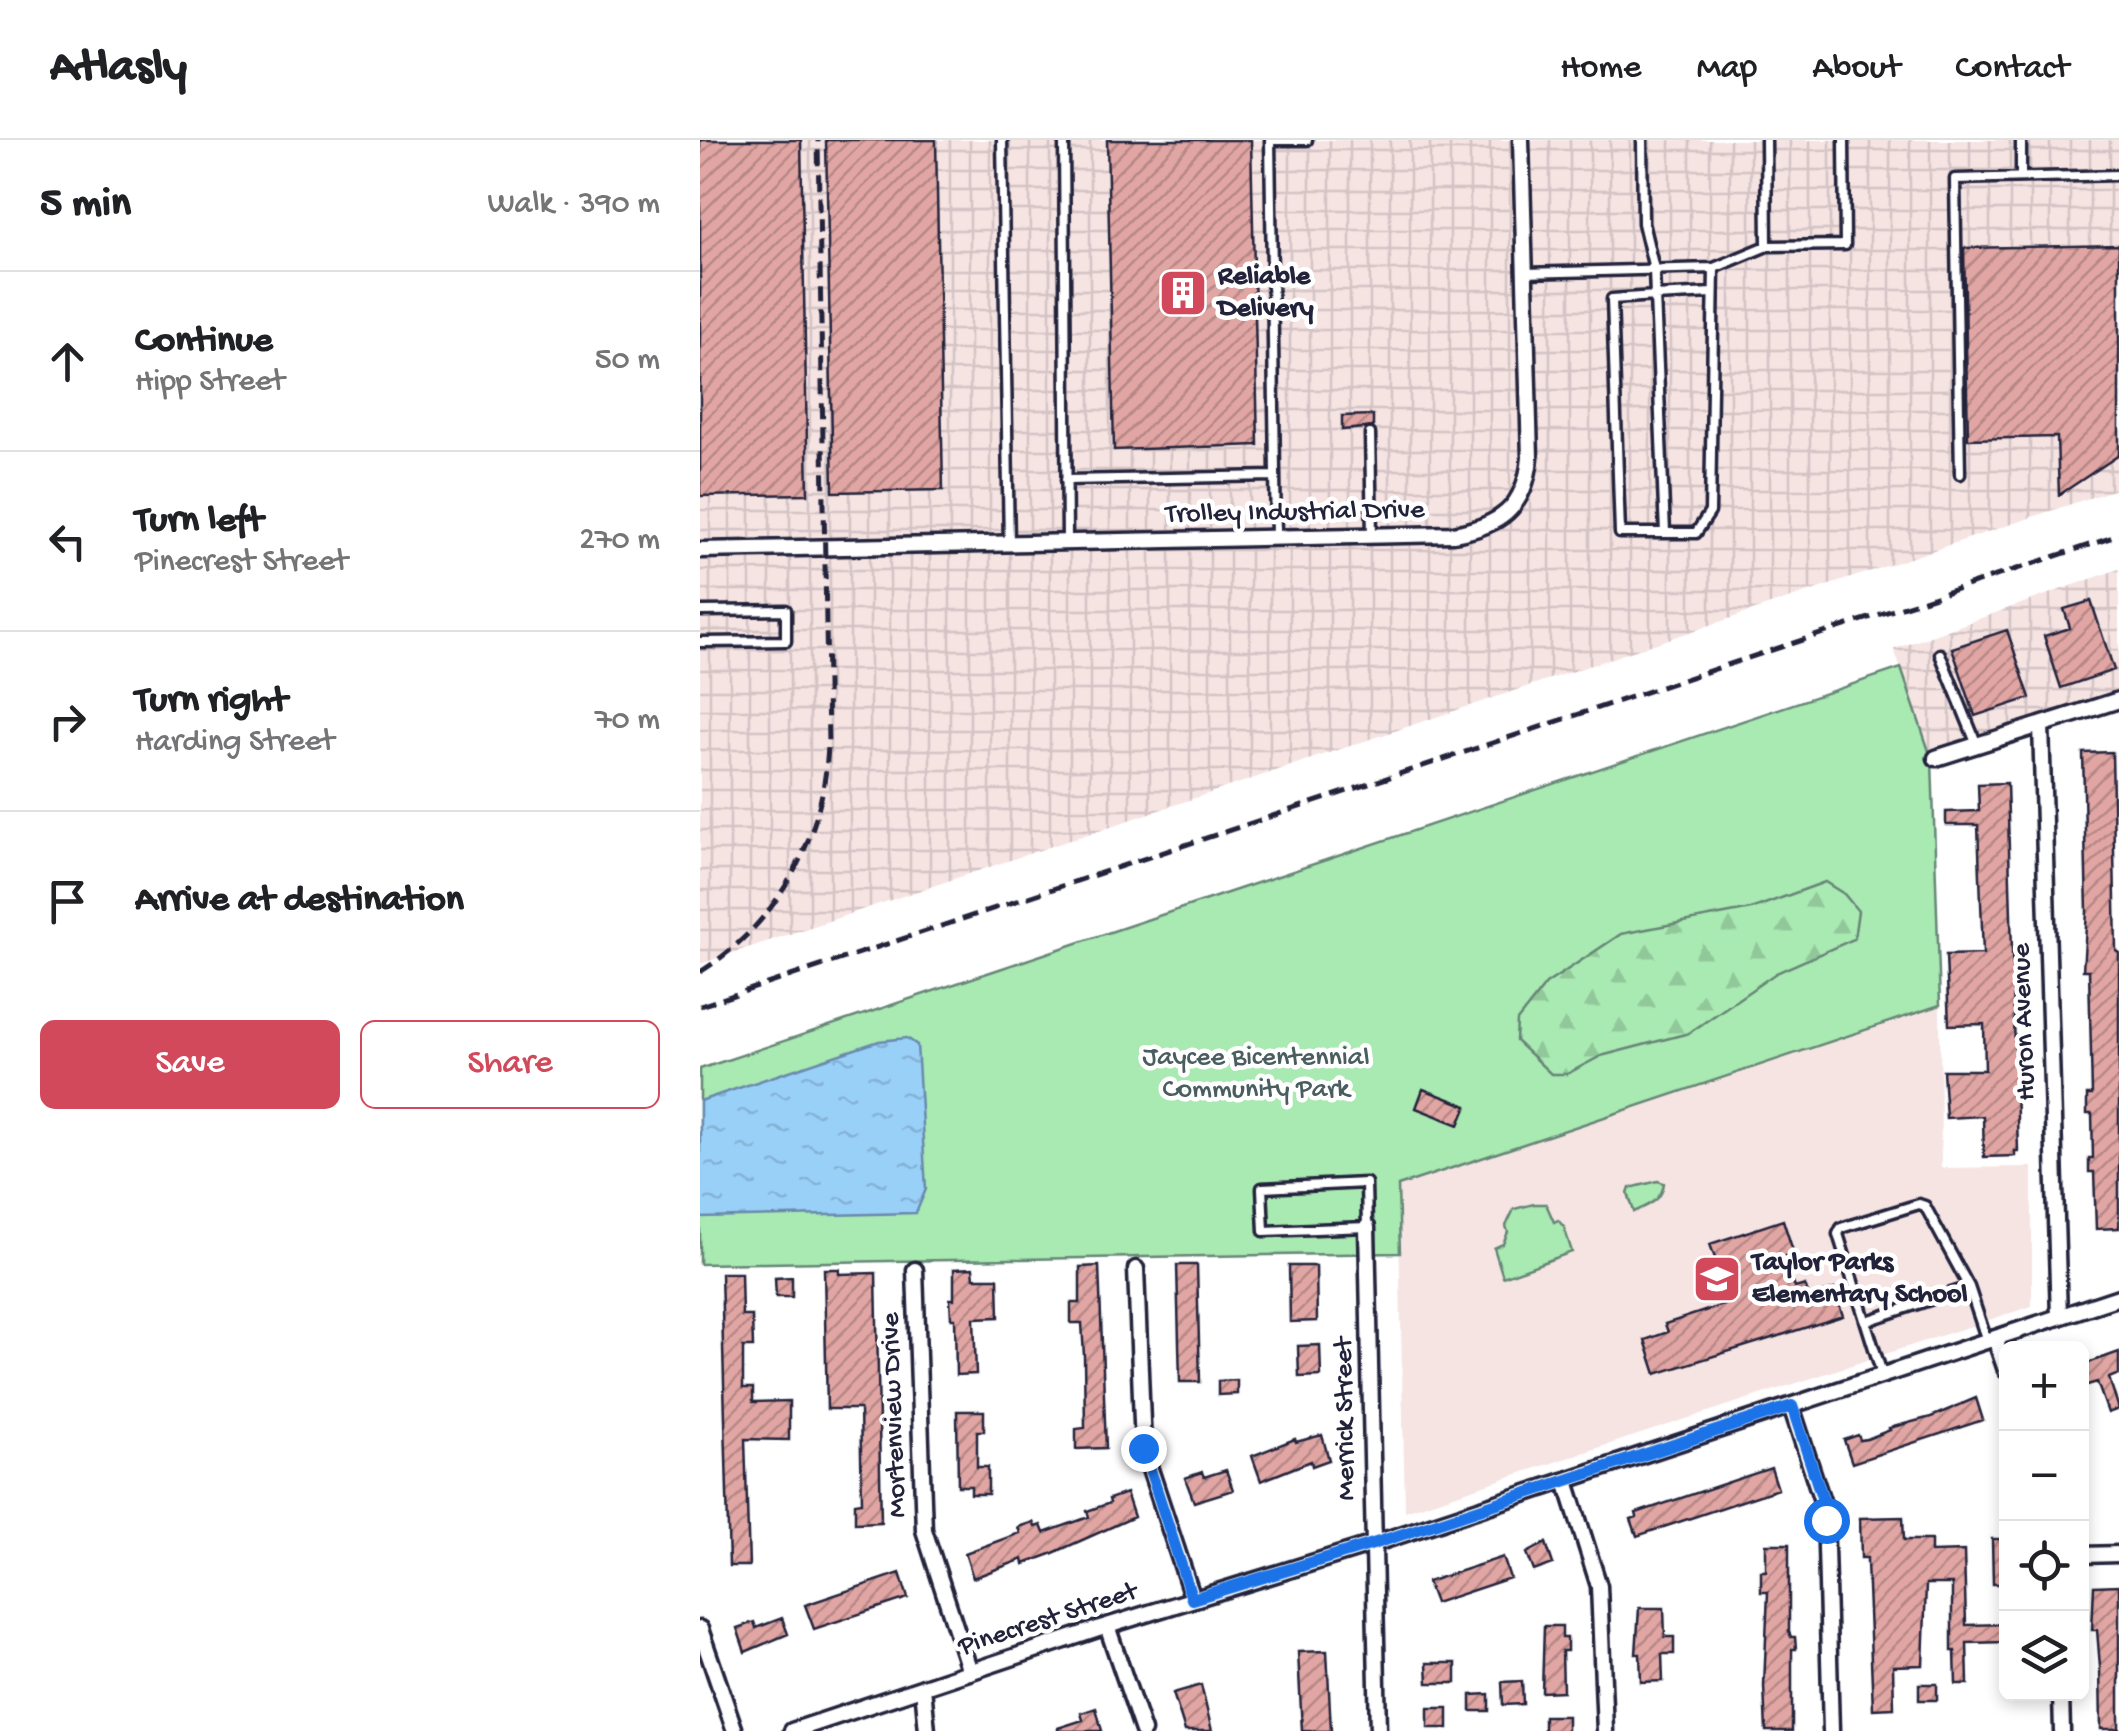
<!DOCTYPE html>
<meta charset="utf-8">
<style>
:root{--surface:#fff;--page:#f6f6f6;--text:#202124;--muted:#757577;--line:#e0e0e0;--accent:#d1495b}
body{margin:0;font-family:"Gochi Hand",sans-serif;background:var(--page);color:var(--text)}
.controls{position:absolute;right:30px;bottom:30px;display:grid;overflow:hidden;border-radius:15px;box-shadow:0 5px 15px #0003}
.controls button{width:90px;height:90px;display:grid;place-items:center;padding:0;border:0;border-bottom:2px solid var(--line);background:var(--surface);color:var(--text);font:50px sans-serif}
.stop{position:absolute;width:30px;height:30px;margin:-22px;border:8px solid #1a73e8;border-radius:50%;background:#fff}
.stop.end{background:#1a73e8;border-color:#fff;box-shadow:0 2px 10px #0008}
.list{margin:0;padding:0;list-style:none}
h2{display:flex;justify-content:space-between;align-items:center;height:130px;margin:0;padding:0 40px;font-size:42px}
h2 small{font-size:32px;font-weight:400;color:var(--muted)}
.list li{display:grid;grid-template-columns:65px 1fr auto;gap:30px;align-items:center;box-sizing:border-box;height:180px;padding:0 40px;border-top:2px solid var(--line)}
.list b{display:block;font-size:38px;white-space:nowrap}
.list p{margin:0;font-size:32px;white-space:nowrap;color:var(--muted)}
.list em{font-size:32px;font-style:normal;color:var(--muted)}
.actions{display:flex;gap:20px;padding:30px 40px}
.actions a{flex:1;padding:22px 0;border:2px solid var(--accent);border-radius:15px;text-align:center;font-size:35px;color:var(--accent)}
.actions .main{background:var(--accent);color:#fff}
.icon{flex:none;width:55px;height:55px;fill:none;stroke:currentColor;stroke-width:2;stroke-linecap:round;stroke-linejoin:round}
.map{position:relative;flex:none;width:1419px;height:1591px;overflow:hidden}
header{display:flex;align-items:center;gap:60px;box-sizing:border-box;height:140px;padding:0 50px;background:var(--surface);border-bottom:2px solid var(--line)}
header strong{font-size:48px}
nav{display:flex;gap:55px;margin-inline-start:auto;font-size:35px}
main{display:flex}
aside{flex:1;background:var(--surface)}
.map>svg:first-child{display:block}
</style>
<header>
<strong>Atlasly</strong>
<nav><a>Home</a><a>Map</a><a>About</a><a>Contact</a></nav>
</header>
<main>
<aside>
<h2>5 min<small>Walk · 390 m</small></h2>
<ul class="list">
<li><svg class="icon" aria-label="ahead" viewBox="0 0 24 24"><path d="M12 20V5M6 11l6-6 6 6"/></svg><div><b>Continue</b><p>Hipp Street</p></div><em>50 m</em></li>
<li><svg class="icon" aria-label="left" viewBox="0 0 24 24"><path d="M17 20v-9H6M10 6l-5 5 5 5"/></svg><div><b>Turn left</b><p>Pinecrest Street</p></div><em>270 m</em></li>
<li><svg class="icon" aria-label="right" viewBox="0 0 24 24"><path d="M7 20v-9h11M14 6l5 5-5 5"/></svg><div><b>Turn right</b><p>Harding Street</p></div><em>70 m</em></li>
<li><svg class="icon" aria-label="arrive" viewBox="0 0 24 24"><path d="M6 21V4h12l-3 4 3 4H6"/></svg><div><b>Arrive at destination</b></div></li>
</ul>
<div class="actions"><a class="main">Save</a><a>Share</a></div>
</aside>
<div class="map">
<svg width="1419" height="1591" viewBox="0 0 1419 1591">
<defs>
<pattern id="industrial-grid" width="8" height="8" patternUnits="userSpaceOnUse" patternTransform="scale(2.5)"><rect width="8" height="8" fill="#f6e4e3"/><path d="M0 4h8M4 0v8" fill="none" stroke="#d3c3c4"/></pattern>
<pattern id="forest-firs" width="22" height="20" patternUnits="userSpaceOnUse" patternTransform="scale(2.5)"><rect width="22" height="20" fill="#a9e9b2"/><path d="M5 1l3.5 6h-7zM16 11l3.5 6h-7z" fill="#91c89a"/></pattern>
<pattern id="water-ripples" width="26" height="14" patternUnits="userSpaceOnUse" patternTransform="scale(2.5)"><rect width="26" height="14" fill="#99d0f8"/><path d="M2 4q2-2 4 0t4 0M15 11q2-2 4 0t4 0" fill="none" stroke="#84b2d6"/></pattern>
<pattern id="building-hatch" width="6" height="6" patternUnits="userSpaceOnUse" patternTransform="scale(2.5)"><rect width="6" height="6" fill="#e1a6a3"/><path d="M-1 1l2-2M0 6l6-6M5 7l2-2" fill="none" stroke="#b68786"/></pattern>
</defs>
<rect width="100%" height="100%" fill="#fff"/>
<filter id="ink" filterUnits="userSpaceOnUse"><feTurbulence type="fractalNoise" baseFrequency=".01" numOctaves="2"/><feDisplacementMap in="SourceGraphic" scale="20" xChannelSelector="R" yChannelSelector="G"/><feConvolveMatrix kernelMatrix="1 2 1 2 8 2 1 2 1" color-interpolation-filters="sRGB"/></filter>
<g filter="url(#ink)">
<path fill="#f6e4e3" d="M1240,865L1241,1028L1332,1027V1166L705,1371L698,1047Z"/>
<path fill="url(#industrial-grid)" d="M0,0H1419V348L0,824Z
M1419,429V555L1232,620L1194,509Z"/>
<path fill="#a9e9b2" stroke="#668676" stroke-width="2.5" d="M1201,528L1232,620L1240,865L698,1046L700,1113L0,1124V929Z
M958,1041L964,1043C962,1061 949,1065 934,1072L928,1053L930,1048Z
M834,1064H846L854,1082L858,1080L864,1087L872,1112L803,1137L794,1108L803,1104L808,1092L806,1086L814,1069Z"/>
<path fill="url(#forest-firs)" stroke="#668676" stroke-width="2.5" d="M1125,742L1144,754L1158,771L1154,799L1076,833L989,893L901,916L867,934H851L816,901L817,881L846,844L921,794L1051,769Z"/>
<path fill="url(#water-ripples)" stroke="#698aac" stroke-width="2.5" d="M207,898L217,905L226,1049L216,1073L0,1078V961L179,901Z"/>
<path fill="url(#building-hatch)" stroke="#22223b" stroke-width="2.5" d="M0,0H101L108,354L0,356Z
M126,0H236L243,350L133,352Z
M407,0H551L558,305L414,310Z
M1419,105V315L1359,355L1357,297L1268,299L1264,108Z
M673,275V287L642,290V276Z
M1391,461L1414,530L1361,548L1344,496L1370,488L1364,469Z
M1307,490L1330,558L1275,576L1252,508Z
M1412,612L1416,810L1419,813V1088L1396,1089L1394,1032H1389V1018H1393L1392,974H1387V955H1392L1389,830H1383L1387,772L1383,613Z
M1307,643L1318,1011H1315V1016L1284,1017L1283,976L1246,978L1243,930H1285L1284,884L1249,885L1246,815L1283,814L1278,685H1246V672L1279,671L1278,644Z
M723,949L767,966L759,985L716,968Z
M1083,1080L1094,1114L1085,1116L1095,1148L1105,1145L1109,1157L1134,1149L1143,1176L956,1234L945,1200L968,1192L965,1184L1035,1161L1029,1145L1014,1139L1012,1130L1017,1124L1010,1104Z
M477,1125H497L500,1242H480Z
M399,1126L406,1308L376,1309V1289L385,1288L384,1216L382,1183H371V1163H380V1127Z
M589,1126H616L617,1181L590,1182Z
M273,1128L274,1138H298L299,1177L274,1178L276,1234L256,1235L255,1178H251L250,1159H254V1129Z
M124,1129H139V1134L176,1133L181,1382L155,1383V1363L162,1362L160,1269H127Z
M21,1133H41L42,1176H52L53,1207H43V1248H53V1262L89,1261V1300L45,1299L49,1426H29Z
M92,1137V1157H76L75,1138Z
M620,1205L621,1236L599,1237L598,1206Z
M1419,1212V1234L1409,1238L1419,1269L1408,1273L1397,1242L1384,1246L1382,1225Z
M537,1240V1254L518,1255V1241Z
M1276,1258L1283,1280L1152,1323L1144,1300L1158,1295L1160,1300L1167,1299L1190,1290L1189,1288L1231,1277Z
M257,1271H284V1291H277V1327H288V1354H271V1346H258Z
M622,1295L629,1320L612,1326L611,1321L561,1341L552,1316L595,1299L596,1302Z
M1071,1328L1078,1349L937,1396L931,1379L937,1377L936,1373Z
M526,1330L533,1350L494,1362L485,1338L502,1332L504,1337Z
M426,1353L434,1377L351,1414L324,1424L323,1419L273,1438L265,1413L320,1393L318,1387L333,1382L335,1387L341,1385L344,1393L389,1377L387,1371L410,1363L409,1359Z
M1203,1377L1204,1400H1231V1412L1264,1411L1266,1485L1306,1484V1502L1267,1503L1268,1544H1256L1255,1511H1252V1444H1226L1223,1525L1193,1526L1194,1568L1173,1569L1167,1422V1418H1161L1160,1378Z
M1292,1399H1306V1444H1293Z
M846,1403L853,1424L834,1431L827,1413Z
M1066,1404H1089V1492L1091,1497H1095L1096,1509H1092V1591H1066L1064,1546L1068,1452H1061V1431H1066Z
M803,1417L810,1438L735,1463L727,1442Z
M200,1433L208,1458L114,1489L105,1465Z
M1419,1445V1589H1401L1400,1527L1397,1490H1392L1394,1446Z
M939,1468H964L965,1497H974V1514H962L963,1541L941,1542L940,1514H936Z
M82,1478L88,1494L45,1512L37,1488L54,1482L56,1488Z
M844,1486H862V1498H867V1511H862L863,1551L842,1552Z
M627,1511L631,1591H602L598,1512Z
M727,1523H756V1543H728Z
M822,1541L823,1564L803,1565L802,1542Z
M1219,1544H1237V1560H1219Z
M501,1545L512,1591H485L473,1553Z
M789,1554V1571H771V1555Z
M396,1568L402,1591H358V1588L383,1580L381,1573Z
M728,1568H748V1588H728Z
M844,1576H867V1591H844Z"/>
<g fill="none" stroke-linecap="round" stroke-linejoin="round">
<g stroke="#22223b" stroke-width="15">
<path id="service" d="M302,0L309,405
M364,0L367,403
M942,0L943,83L954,129L955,156L912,159L920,393H996L1010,372L1014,128
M1321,0V37
M1067,106L1145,105L1144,0
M824,133L1014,128L1067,106L1066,0
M670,294L672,395
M1260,334L1255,39L1419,35
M366,340L575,336
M965,393L955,156L1012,153
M576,398L570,0H607
M0,471L86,470V501L0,502
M1240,514L1277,605
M666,1043L667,1087L564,1091L562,1048Z
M1167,1181L1269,1147
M1183,1237L1138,1094L1141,1088L1219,1064L1225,1066L1269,1147L1287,1201"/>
</g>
<g stroke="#22223b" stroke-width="21">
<path id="minor" d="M0,410L753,394C800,386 825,368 830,318L821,0
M1341,585L1359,1177
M1236,618L1419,560
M667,1087L678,1591
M436,1129L443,1308L493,1459
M215,1130L224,1390L270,1532
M1295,1198L1306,1230
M1091,1266L1125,1370L1131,1591
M866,1341L899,1446L905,1591
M1382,1415L1419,1414
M407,1486L443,1591
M0,1489L35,1591
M223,1547L227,1591
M1361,1554L1362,1591
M92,1591L407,1486L673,1404L1419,1157"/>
</g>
<use href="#service" stroke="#fff" stroke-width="8"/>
<use href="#minor" stroke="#fff" stroke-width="14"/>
<path stroke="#22223b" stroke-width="5" stroke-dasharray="15 8" stroke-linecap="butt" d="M0,832C79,783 124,697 128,605L118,0
M0,866L1419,395"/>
</g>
</g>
<g fill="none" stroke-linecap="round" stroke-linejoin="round" filter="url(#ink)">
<path stroke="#1a73e8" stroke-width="12" d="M443,1308L492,1459L673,1404L1092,1266L1123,1360L1126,1380"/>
</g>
<defs>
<g id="building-square" transform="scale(2.5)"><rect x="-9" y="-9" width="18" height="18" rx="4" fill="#d1495b" stroke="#fff"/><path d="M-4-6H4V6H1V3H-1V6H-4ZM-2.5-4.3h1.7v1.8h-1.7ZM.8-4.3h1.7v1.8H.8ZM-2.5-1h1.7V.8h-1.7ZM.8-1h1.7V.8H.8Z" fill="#fff"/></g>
<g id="school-square" transform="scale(2.5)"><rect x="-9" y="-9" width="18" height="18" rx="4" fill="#d1495b" stroke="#fff"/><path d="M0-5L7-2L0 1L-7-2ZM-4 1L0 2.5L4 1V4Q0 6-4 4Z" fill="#fff"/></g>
</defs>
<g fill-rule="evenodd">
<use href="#building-square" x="483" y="153"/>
<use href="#school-square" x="1017" y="1139"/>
</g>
<g text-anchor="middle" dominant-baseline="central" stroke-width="9" stroke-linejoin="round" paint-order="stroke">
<g font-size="28" font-weight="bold" fill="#22223b" stroke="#fff" text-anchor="start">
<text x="518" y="137">Reliable<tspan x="518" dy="32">Delivery</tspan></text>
<text x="1052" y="1123">Taylor Parks<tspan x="1052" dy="32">Elementary School</tspan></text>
</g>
<g font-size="28" fill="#22223b" stroke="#fff">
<text transform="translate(595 373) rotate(-1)">Trolley Industrial Drive</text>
<text transform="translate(1325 882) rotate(-92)">Huron Avenue</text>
<text transform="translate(195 1275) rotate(-92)">Mortenview Drive</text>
<text transform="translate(646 1279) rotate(-91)">Merrick Street</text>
<text transform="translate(348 1480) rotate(-18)">Pinecrest Street</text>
</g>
<g font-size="28" fill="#4a5e5f" stroke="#fff">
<text x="556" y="918">Jaycee Bicentennial<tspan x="556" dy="32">Community Park</tspan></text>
</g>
</g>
</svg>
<div class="controls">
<button>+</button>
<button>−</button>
<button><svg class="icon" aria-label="locate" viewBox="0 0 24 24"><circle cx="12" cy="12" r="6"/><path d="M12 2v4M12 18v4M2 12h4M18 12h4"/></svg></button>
<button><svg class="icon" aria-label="layers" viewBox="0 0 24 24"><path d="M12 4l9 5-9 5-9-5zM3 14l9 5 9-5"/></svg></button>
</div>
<div class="stop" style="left:1126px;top:1380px"></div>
<div class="stop end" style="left:443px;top:1308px"></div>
</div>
</main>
